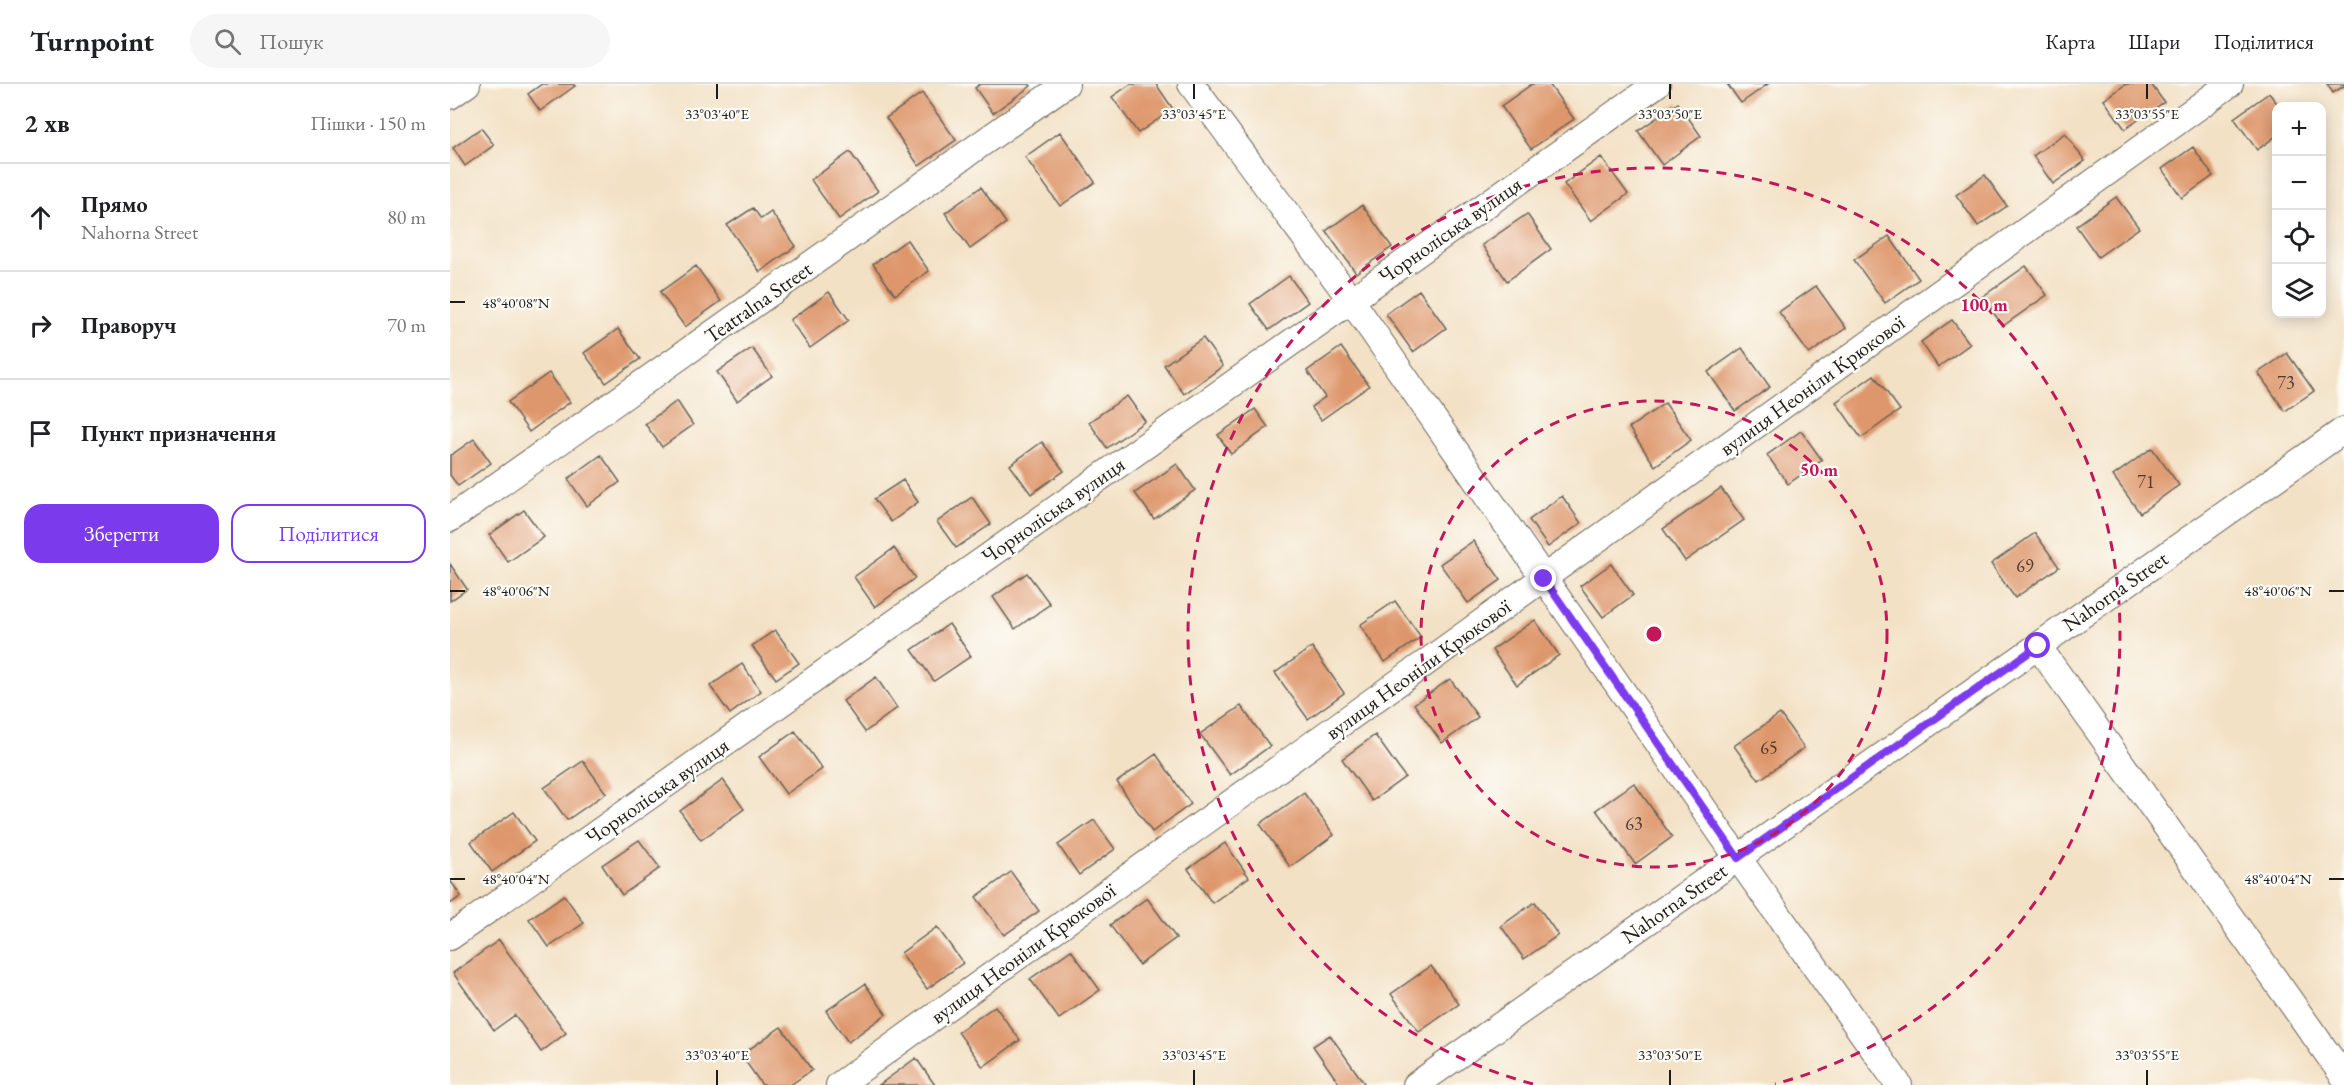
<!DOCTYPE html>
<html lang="uk">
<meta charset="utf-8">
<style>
:root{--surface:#fff;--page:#f6f6f6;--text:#202124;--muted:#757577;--line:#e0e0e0;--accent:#7c3aed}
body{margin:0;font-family:"EB Garamond",serif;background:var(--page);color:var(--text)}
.controls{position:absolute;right:18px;top:18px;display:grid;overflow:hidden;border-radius:12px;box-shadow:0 3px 15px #0003}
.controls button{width:54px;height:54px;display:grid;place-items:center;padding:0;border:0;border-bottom:2px solid var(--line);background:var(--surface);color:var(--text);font:30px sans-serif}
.stop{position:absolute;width:18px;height:18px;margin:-14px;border:4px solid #7c3aed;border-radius:50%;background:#fff}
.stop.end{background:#7c3aed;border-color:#fff;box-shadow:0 2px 6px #0008}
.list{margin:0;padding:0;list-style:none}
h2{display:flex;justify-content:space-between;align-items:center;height:78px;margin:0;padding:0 24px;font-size:26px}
h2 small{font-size:20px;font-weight:400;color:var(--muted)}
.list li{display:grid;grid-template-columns:39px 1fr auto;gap:18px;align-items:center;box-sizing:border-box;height:108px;padding:0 24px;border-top:2px solid var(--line)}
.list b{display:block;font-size:22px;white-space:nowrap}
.list p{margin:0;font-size:20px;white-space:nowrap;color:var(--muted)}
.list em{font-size:20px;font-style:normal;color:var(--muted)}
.actions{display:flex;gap:12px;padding:18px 24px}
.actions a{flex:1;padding:14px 0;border:2px solid var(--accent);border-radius:18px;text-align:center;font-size:21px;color:var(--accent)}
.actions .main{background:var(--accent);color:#fff}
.icon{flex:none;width:33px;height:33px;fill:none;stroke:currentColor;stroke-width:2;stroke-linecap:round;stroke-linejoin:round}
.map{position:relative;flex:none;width:1894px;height:1001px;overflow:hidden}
header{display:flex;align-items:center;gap:36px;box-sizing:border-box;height:84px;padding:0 30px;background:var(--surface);border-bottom:2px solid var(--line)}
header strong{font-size:28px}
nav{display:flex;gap:33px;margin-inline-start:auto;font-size:21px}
.search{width:420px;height:54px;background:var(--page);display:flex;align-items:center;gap:15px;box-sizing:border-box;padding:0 21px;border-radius:33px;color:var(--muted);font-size:22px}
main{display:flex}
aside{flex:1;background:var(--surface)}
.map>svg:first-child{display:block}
</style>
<header>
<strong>Turnpoint</strong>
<div class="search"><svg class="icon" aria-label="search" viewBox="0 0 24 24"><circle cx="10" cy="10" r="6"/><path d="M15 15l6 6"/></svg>Пошук</div>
<nav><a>Карта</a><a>Шари</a><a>Поділитися</a></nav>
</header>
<main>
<aside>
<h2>2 хв<small>Пішки · 150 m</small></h2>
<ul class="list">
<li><svg class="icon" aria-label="ahead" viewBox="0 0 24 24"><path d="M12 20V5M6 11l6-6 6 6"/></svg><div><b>Прямо</b><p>Nahorna Street</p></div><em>80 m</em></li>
<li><svg class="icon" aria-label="right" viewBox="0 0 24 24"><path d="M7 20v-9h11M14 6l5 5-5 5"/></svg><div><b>Праворуч</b></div><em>70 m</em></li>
<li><svg class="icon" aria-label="arrive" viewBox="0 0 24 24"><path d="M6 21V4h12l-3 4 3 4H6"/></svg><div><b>Пункт призначення</b></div></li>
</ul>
<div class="actions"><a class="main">Зберегти</a><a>Поділитися</a></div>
</aside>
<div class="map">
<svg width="1894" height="1001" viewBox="0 0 1894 1001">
<rect width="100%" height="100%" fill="#fdfcf7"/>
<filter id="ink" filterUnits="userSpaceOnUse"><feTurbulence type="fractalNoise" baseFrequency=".0167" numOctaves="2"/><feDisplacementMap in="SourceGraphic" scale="12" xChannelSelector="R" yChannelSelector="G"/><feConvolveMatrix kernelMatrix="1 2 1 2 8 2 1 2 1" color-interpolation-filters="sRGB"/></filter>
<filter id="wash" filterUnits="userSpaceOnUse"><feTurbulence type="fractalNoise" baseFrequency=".008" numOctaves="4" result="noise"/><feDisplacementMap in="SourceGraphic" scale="24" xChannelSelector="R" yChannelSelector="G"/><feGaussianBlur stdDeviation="1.35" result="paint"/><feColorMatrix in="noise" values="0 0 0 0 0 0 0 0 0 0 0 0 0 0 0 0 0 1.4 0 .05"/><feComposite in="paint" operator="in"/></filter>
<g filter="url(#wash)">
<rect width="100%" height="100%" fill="#f3e1c5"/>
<g id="blocks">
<path fill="#de976c" d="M92,0H123L125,2L90,27L78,10Z
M530,0H579L581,2L543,29L525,4Z
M681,0H706L723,25L688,49L662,13Z
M1082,0H1099L1124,35L1081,65L1051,22Z
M1277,0H1318L1291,19Z
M1676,0H1701L1714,18L1675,45L1654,16Z
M1877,0H1894V2L1883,9Z
M472,9L506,56L469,82L436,34Z
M1819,9L1829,22H1826V52L1807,66L1784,34Z
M1228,19L1251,52L1212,81L1188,47Z
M31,44L44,61L15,82L3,64Z
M610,48L645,98L610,122L575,73Z
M1615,49L1635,77L1603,100L1583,72Z
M1743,63L1763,92L1732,114L1712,85Z
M400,68L428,107L389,135L361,96Z
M1151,73L1178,110L1141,137L1114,100Z
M1535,91L1557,122L1528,142L1506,111Z
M531,103L556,139L520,165L495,129Z
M1666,113L1689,144L1648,173L1626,142Z
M912,121L942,163L906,189L876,147Z
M303,124L311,135L321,128L346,162L310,188L277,141Z
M1077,130L1101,165L1057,197L1032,161Z
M1439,152L1469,195L1435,219L1404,176Z
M457,156L479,187L445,211L423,180Z
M246,182L271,217L235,243L210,208Z
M1576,182L1597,211L1553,242L1532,213Z
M839,192L858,218L819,246L800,220Z
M1366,202L1396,244L1359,270L1329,228Z
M969,206L996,244L963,268L936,230Z
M379,208L399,236L360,264L340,236Z
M1502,236L1520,260L1488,283L1471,258Z
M168,245L190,275L156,299L134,269Z
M753,254L773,282L734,310L714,281Z
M891,263L919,302L871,336L861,323L875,313L857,287Z
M302,264L322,292L287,317L267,288Z
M1292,264L1320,303L1285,327L1258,288Z
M1837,269L1864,307L1835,327L1808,289Z
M99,289L120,318L79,348L58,318Z
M1424,291L1450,326L1411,354L1386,318Z
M677,312L695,337L657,364L639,338Z
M227,317L243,341L212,363L195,340Z
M1215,319L1241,356L1205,382L1179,344Z
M805,325L818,343L781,370L768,351Z
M1351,347L1372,376L1338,400L1317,371Z
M24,355L41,379L8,402L0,391V372Z
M592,358L614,387L581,410L560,381Z
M1702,364L1729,401L1690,429L1663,392Z
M151,371L170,398L137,422L118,395Z
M727,380L745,406L704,435L685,409Z
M453,396L468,418L441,438L424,415Z
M1271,404L1294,436L1235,477L1213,445Z
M1112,412L1131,439L1098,463L1079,436Z
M522,413L541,440L506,464L487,438Z
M74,426L94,453L58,478L39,451Z
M1585,449L1609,483L1565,514L1541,480Z
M1023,457L1051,496L1018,519L990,480Z
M444,464L465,494L425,523L404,493Z
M0,480L17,505L0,517Z
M1161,480L1183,511L1153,533L1130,502Z
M577,489L600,520L565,545L543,513Z
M945,517L971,553L935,578L910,541Z
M1085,536L1109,571L1067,601L1042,566Z
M499,540L521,572L484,597L462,566Z
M325,546L349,579L326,595L302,562Z
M862,563L894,609L858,635L825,589Z
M292,580L311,607L280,630L260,602Z
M426,593L447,624L415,648L393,617Z
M1000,595L1028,633L992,659L964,620Z
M791,622L820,662L780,691L750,650Z
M1330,630L1354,664L1309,696L1284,662Z
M345,647L372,685L336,710L309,673Z
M925,651L955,693L922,717L892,675Z
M706,670L741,720L702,748L667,698Z
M133,677L156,709L117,736L94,704Z
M273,696L294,725L251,756L230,727Z
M1184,699L1222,753L1185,780L1146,726Z
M854,709L884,751L840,783L810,740Z
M64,728L85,757L42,788L21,758Z
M644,736L665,765L629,791L608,761Z
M189,756L210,784L172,811L152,781Z
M775,759L799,793L762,819L738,785Z
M561,788L589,827L554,851L526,813Z
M0,796L11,812L0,820Z
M114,811L134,839L99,863L79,835Z
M697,814L726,854L689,881L660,841Z
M1085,818L1108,851L1074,875L1051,842Z
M487,843L513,879L477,905L451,869Z
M49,856L116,949L91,968L65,931L44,946L3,889Z
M621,866L650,906L609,935L580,895Z
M981,882L1009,920L969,948L941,910Z
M415,900L436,930L398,958L376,927Z
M545,922L570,956L533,983L508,948Z
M331,943L362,986L340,1001H312L291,971Z
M880,951L914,999L911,1001H890L863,962Z
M466,974L485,1001H429Z"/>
</g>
</g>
<g filter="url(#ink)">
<use href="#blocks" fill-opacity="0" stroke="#676157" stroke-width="1.5"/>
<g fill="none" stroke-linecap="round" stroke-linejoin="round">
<g stroke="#676157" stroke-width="28">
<path id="minor" d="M741,0L901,216L1288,774L1449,1001
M0,12L17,0
M0,435L616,0
M1588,562L1894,993
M0,853L1207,0
M389,1001L1780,0
M966,1001L1894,346"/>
</g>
<use href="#minor" stroke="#fff" stroke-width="26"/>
</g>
</g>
<g fill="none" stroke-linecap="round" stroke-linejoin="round" filter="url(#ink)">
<path stroke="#7c3aed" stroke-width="8" d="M1094,495L1288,774L1588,562"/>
</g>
<path fill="none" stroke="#1c1c1c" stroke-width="2" d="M267,0V15M744,0V15M1220,0V15M1697,0V15M0,218H15M0,507H15M1879,507H1894M0,795H15M1879,795H1894M267,986V1001M744,986V1001M1220,986V1001M1697,986V1001"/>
<g fill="none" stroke="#c2185b" stroke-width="3" stroke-dasharray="10 8">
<circle cx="1204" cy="550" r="233"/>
<path d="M1083 1000A466 466 0 1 1 1325 1000"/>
</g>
<g text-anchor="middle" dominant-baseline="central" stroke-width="4.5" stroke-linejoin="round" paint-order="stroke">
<g font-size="18" fill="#4c3b30">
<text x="1836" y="298">73</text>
<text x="1696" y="397">71</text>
<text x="1575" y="481">69</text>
<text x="1319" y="663">65</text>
<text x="1184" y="739">63</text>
</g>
<g font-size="21" fill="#1c1c1c" stroke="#fdfcf7">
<text transform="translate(1000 146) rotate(-35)">Чорноліська вулиця</text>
<text transform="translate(308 218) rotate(-35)">Teatralna Street</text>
<text transform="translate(1362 301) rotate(-36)">вулиця Неоніли Крюкової</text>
<text transform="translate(603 426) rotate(-35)">Чорноліська вулиця</text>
<text transform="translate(1665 507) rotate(-35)">Nahorna Street</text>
<text transform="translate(968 585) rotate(-36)">вулиця Неоніли Крюкової</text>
<text transform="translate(207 707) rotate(-35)">Чорноліська вулиця</text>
<text transform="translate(1224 819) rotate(-35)">Nahorna Street</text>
<text transform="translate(573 869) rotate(-36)">вулиця Неоніли Крюкової</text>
</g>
</g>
<g font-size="15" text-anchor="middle" fill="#1c1c1c" stroke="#fdfcf7" stroke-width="4.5" stroke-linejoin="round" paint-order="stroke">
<text x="267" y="35">33°03'40"E</text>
<text x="744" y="35">33°03'45"E</text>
<text x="1220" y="35">33°03'50"E</text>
<text x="1697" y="35">33°03'55"E</text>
<text x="66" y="224">48°40'08"N</text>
<text x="66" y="512">48°40'06"N</text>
<text x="1828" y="512">48°40'06"N</text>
<text x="66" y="800">48°40'04"N</text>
<text x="1828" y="800">48°40'04"N</text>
<text x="267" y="976">33°03'40"E</text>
<text x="744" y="976">33°03'45"E</text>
<text x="1220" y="976">33°03'50"E</text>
<text x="1697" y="976">33°03'55"E</text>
</g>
<circle cx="1204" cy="550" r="9" fill="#c2185b" stroke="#fdfcf7" stroke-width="3"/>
<g font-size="18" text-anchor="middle" font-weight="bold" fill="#c2185b" stroke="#fdfcf7" stroke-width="4.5" stroke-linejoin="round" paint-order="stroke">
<text x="1534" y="227">100 m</text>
<text x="1369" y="392">50 m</text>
</g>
</svg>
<div class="controls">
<button>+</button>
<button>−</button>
<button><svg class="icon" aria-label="locate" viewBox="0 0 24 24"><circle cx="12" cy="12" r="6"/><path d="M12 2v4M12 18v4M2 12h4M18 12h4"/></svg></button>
<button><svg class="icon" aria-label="layers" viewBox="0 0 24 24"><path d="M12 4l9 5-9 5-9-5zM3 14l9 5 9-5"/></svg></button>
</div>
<div class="stop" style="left:1588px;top:562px"></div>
<div class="stop end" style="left:1094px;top:495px"></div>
</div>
</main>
